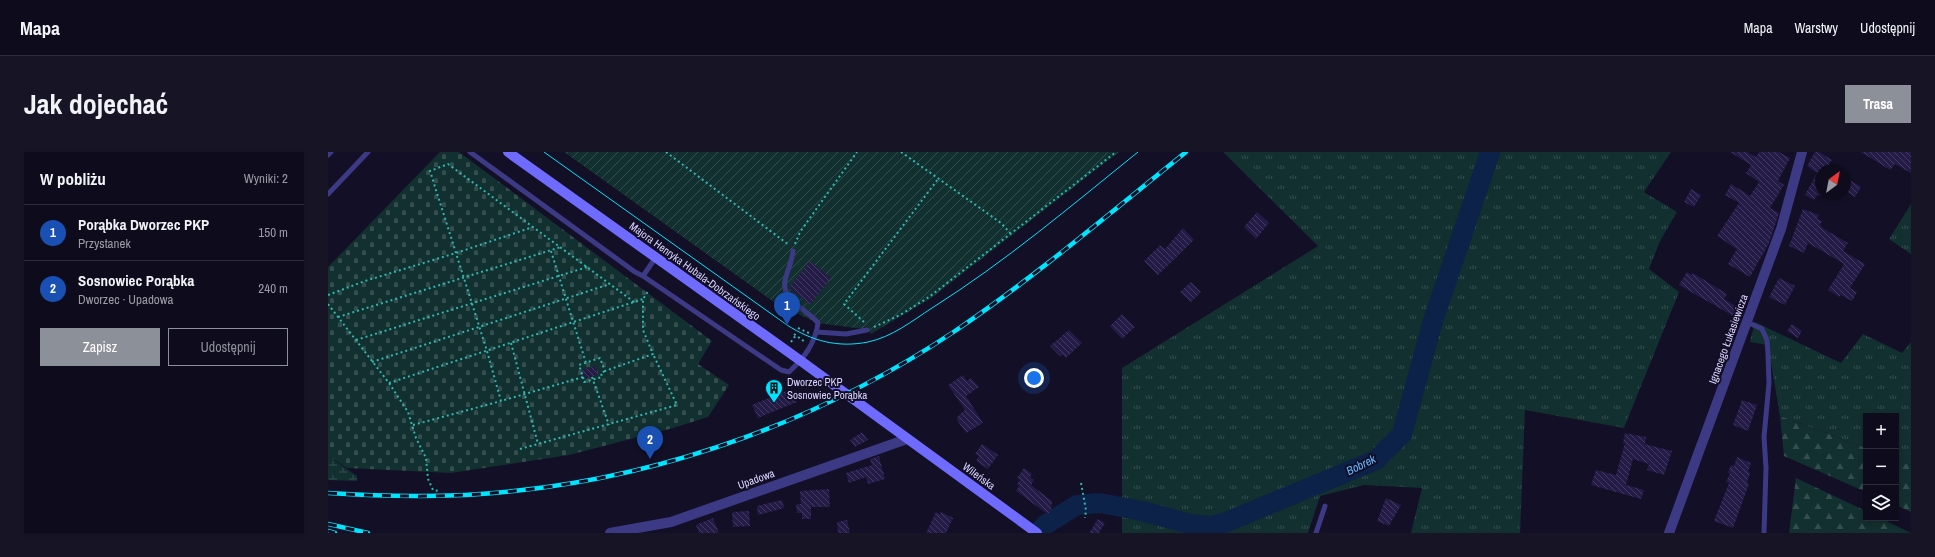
<!DOCTYPE html>
<html lang="pl">
<meta charset="utf-8">
<style>
:root{--surface:#0e0b1c;--page:#171425;--text:#f1f3f6;--muted:#9b9ba3;--line:#2e2b3b;--accent:#8c9099}
body{margin:0;font-family:"Archivo Narrow",sans-serif;background:var(--page);color:var(--text)}
.controls{position:absolute;right:12px;bottom:12px;display:grid;overflow:hidden;border-radius:0px;box-shadow:0 2px 6px #0003}
.controls button{width:36px;height:36px;display:grid;place-items:center;padding:0;border:0;border-bottom:1px solid var(--line);background:var(--surface);color:var(--text);font:20px sans-serif}
.compass{position:absolute;left:1487px;top:12px;width:36px;height:36px;border-radius:50%;background:var(--surface);box-shadow:0 2px 6px #0003;rotate:32deg}
.you{position:absolute;left:706px;top:226px;width:14px;height:14px;margin:-10px;border:3px solid #fff;border-radius:50%;background:#1a73e8;box-shadow:0 0 0 6px #1a73e833}
.badge{display:grid;place-items:center;width:26px;height:26px;border-radius:50%;background:var(--accent);color:#fff;font-size:13px;font-weight:700}
.pin{position:absolute;translate:-50% -33px;filter:drop-shadow(0 1px 2px #0008)}
.pin::after{content:'';position:absolute;top:21px;width:14px;height:12px;background:inherit;clip-path:polygon(0 0,100% 0,50% 100%)}
.list{margin:0;padding:0;list-style:none}
h2{display:flex;justify-content:space-between;align-items:center;height:52px;margin:0;padding:0 16px;font-size:17px}
h2 small{font-size:13px;font-weight:400;color:var(--muted)}
.list li{display:grid;grid-template-columns:26px 1fr auto;gap:12px;align-items:center;box-sizing:border-box;height:56px;padding:0 16px;border-top:1px solid var(--line)}
.list b{display:block;font-size:15px;white-space:nowrap}
.list p{margin:0;font-size:13px;white-space:nowrap;color:var(--muted)}
.list em{font-size:13px;font-style:normal;color:var(--muted)}
.actions{display:flex;gap:8px;padding:12px 16px}
.actions a{flex:1;padding:9px 0;border:1px solid var(--accent);border-radius:0px;text-align:center;font-size:14px;color:var(--accent)}
.actions .main{background:var(--accent);color:#fff}
.icon{flex:none;width:22px;height:22px;fill:none;stroke:currentColor;stroke-width:2;stroke-linecap:round;stroke-linejoin:round}
.map{position:relative;flex:none;width:1583px;height:381px;overflow:hidden;border-radius:0px}
header{display:flex;align-items:center;gap:24px;box-sizing:border-box;height:56px;padding:0 20px;background:var(--surface);border-bottom:1px solid var(--line)}
header strong{font-size:19px}
nav{display:flex;gap:22px;margin-inline-start:auto;font-size:14px}
.intro{display:flex;align-items:center;justify-content:space-between;box-sizing:border-box;height:96px;padding:0 24px}
h1{margin:0;font-size:28px}
.button{padding:10px 18px;border-radius:0px;background:var(--accent);color:#fff;font-size:14px;font-weight:700}
main{display:flex;gap:24px;padding:0 24px}
aside{flex:1;background:var(--surface);border-radius:0px;box-shadow:0 2px 6px #0003}
.map>svg:first-child{display:block}
</style>
<header>
<strong>Mapa</strong>
<nav><a>Mapa</a><a>Warstwy</a><a>Udostępnij</a></nav>
</header>
<div class="intro"><h1>Jak dojechać</h1><a class="button">Trasa</a></div>
<main>
<aside>
<h2>W pobliżu<small>Wyniki: 2</small></h2>
<ul class="list">
<li><span class="badge" style="background:#1a4fb4">1</span><div><b>Porąbka Dworzec PKP</b><p>Przystanek</p></div><em>150 m</em></li>
<li><span class="badge" style="background:#1a4fb4">2</span><div><b>Sosnowiec Porąbka</b><p>Dworzec · Upadowa</p></div><em>240 m</em></li>
</ul>
<div class="actions"><a class="main">Zapisz</a><a>Udostępnij</a></div>
</aside>
<div class="map">
<svg width="1583" height="381" viewBox="0 0 1583 381">
<defs>
<pattern id="grass-tufts" width="24" height="20" patternUnits="userSpaceOnUse"><rect width="24" height="20" fill="#12302f"/><path d="M3 7l-1-3M5 7V3M7 7l1-3M15 17l-1-3M17 17v-4M19 17l1-3" fill="none" stroke="#344d4e"/></pattern>
<pattern id="forest-firs" width="22" height="20" patternUnits="userSpaceOnUse"><rect width="22" height="20" fill="#12302f"/><path d="M5 1l3.5 6h-7zM16 11l3.5 6h-7z" fill="#344d4e"/></pattern>
<pattern id="wetland-marsh" width="20" height="14" patternUnits="userSpaceOnUse"><rect width="20" height="14" fill="#12302f"/><path d="M1 5h8M5 5V1M11 12h8M15 12V8" fill="none" stroke="#344d4e"/></pattern>
<pattern id="cemetery-stones" width="16" height="16" patternUnits="userSpaceOnUse"><rect width="16" height="16" fill="#12302f"/><path d="M2 7V4a2 2 0 0 1 4 0v3zM10 15v-3a2 2 0 0 1 4 0v3z" fill="#344d4e"/></pattern>
<pattern id="garden-furrows" width="10" height="10" patternUnits="userSpaceOnUse"><rect width="10" height="10" fill="#12302f"/><path d="M-1 1l2-2M0 10L10 0M9 11l2-2" fill="none" stroke="#344d4e"/></pattern>
<pattern id="building-back-hatch" width="6" height="6" patternUnits="userSpaceOnUse"><rect width="6" height="6" fill="#241b47"/><path d="M-1 5l2 2M0 0l6 6M5-1l2 2" fill="none" stroke="#433b63"/></pattern>
</defs>
<rect width="100%" height="100%" fill="#130f26"/>
<path fill="url(#grass-tufts)" d="M895,0H1343L1316,40L1349,60L1332,89L1321,117L1351,140L1296,276L1197,258L1192,381H1083L1094,336L1036,333L992,344L980,381H794V216L990,94Z
M1583,52V102L1561,87Z
M1427,170L1513,211L1535,182L1574,201L1583,190V313L1568,307V264H1538V296L1452,264L1440,193L1422,190Z"/>
<path fill="url(#forest-firs)" d="M1452,264L1538,296V340L1456,304Z
M1568,307L1583,313V360L1568,353Z
M1468,326L1538,359V366H1552L1583,381H1461Z"/>
<path fill="url(#wetland-marsh)" d="M0,304L29,324V329L0,328Z"/>
<path fill="url(#cemetery-stones)" d="M112,0H131L384,189L370,212L401,233L380,265L345,276L241,303L123,321L19,316L0,304V115Z"/>
<path fill="url(#garden-furrows)" d="M236,0H791L602,147L543,182L537,175L535,177L490,171L450,153Z"/>
<g fill="none" stroke-linecap="round" stroke-linejoin="round">
<path stroke="#0c2248" stroke-width="20" d="M710,381L717,373L749,353L772,351L814,359L862,372L882,374L896,371L1048,308L1074,282L1104,172L1162,0"/>
</g>
<path fill="url(#building-back-hatch)" d="M1402,0H1419L1428,5L1431,0H1451L1462,6L1450,29L1456,33L1442,56L1451,61L1441,91L1422,125L1400,112L1409,97L1389,84L1411,51L1397,43L1403,32L1422,44L1431,30L1418,21L1423,13Z
M1487,0H1491L1504,8L1501,12L1510,18H1493V44L1489,43L1486,48L1477,43L1489,21L1479,14Z
M1533,0H1583V21L1567,12L1562,18Z
M1517,25L1533,35L1527,45L1517,39Z
M1363,37L1373,43L1366,55L1356,50Z
M1475,57L1491,63L1489,67L1494,69L1492,73L1496,77L1520,91L1515,99L1537,112L1522,136L1529,140L1524,149L1513,143L1511,145L1500,138L1516,112L1480,91L1476,101L1461,94Z
M929,60L941,71L928,87L916,75Z
M855,76L866,88L830,123L816,109L832,93L837,97Z
M482,109L503,126L482,153L461,136Z
M1359,120L1364,123L1365,121L1399,142L1396,147L1412,157L1407,165L1351,133Z
M1451,126L1467,134L1457,153L1441,145Z
M863,130L873,140L863,150L852,140Z
M794,162L807,175L794,187L782,174Z
M1464,172L1474,179L1470,186L1459,179Z
M741,178L754,191L738,206L735,203L732,204L722,194Z
M268,214L270,223L257,227L254,218Z
M635,223L639,229L643,226L651,235L638,244L655,271L638,281L629,268L630,264L637,258L620,233Z
M463,237L469,250L430,266L424,253Z
M1414,248L1429,253L1420,279L1405,273Z
M534,280L540,288L527,295L522,288Z
M1297,281L1318,285L1317,292L1344,299L1336,323L1319,318L1321,312L1305,307L1298,333L1316,338L1313,347L1263,333L1268,318L1288,323L1297,291H1295Z
M654,292L670,303L660,317L648,309L651,304L647,302Z
M551,304L557,327L540,332L538,325L521,331L518,321L544,313L542,307Z
M1409,305L1423,311L1420,319L1422,321L1419,330L1421,332L1405,376L1386,369L1401,331L1398,330L1402,321L1400,320L1403,313L1406,314Z
M696,316L704,322L702,325L706,328L703,333L724,349L723,361H718L688,339L691,334L689,332L692,328L689,326Z
M501,337L502,355H483V367H474V361H469L468,352H473L472,339Z
M1058,346L1073,353L1061,374L1049,369Z
M454,348L456,356L430,363L429,354Z
M421,359L422,374L405,375L404,360Z
M608,360L612,362L613,360L625,366L618,381H598Z
M385,366L391,381H371L368,373Z
M770,367L777,371L771,381H761Z
M519,368L522,381H510L509,370Z"/>
<g fill="none" stroke-linecap="round" stroke-linejoin="round">
<path stroke="#2fb8b0" stroke-width="2" stroke-dasharray="2 3" stroke-linecap="butt" d="M338,0L461,93
M573,0L673,71L682,81
M467,92L472,80L529,0
M223,99L258,211
M0,143L37,129L128,101L205,75
M306,150L120,12L102,19L159,199L173,249L255,225L251,213L272,206L277,219L325,202L315,178V147L321,138
M0,152L61,231L80,260L88,286L98,306L100,327L105,338L112,339
M10,165L233,95
M536,170L516,152L610,27
M546,175L572,163L601,145L788,0
M470,176L481,181
M466,182L477,190
M28,188L259,115
M463,190L468,183
M183,191L210,292
M44,210L282,132
M255,225L256,230L274,225L273,221L277,219
M264,225L281,273
M61,231L315,147
M473,245L475,249
M494,247L503,243
M85,273L173,249
M192,297L349,253L325,202
M753,331L758,358L757,366"/>
<path stroke="#3d3a85" stroke-width="5" d="M142,0L307,120L315,124L328,105
M0,3L3,0
M0,42L40,0
M315,124L453,218L461,220C476,206 487,192 490,171C480,158 453,148 457,129C459,119 464,110 465,99
M1419,170L1434,177L1439,188L1440,202L1441,231L1436,285L1438,316L1436,381
M488,180L518,182L539,178
M988,381L997,354"/>
<path stroke="#3d3a85" stroke-width="10" d="M282,381L343,370L579,287
M1341,381L1453,77L1474,0"/>
<path stroke="#6f6bff" stroke-width="10" d="M180,0L473,209L709,381"/>
<path stroke="#00e5ff" stroke-width="1" d="M216,0L459,173C484,189 510,196 540,190C564,185 584,169 604,156C677,110 743,54 810,0"/>
<g stroke="#00e5ff" stroke-width="4.5">
<path id="rail" d="M0,341C62,345 124,346 186,339C342,323 497,266 627,179C708,124 782,61 858,0
M0,372L40,381
M0,379L7,381"/>
</g>
<use href="#rail" stroke="#130f26" stroke-width="3" stroke-dasharray="9" stroke-linecap="butt"/>
</g>
<defs>
<g id="building-pin" transform="scale(0.9)"><path d="M0 17L-7.5 6A9.5 9.5 0 1 1 7.5 6Z" fill="#00e5ff" stroke="#130f26"/><path d="M-4-6H4V6H1V3H-1V6H-4ZM-2.5-4.3h1.7v1.8h-1.7ZM.8-4.3h1.7v1.8H.8ZM-2.5-1h1.7V.8h-1.7ZM.8-1h1.7V.8H.8Z" fill="#111"/></g>
</defs>
<g fill-rule="evenodd">
<use href="#building-pin" x="446" y="236"/>
</g>
<g text-anchor="middle" dominant-baseline="central" stroke-width="4" stroke-linejoin="round" paint-order="stroke">
<g font-size="11" fill="#d9d4ff" stroke="#130f26">
<text transform="translate(367 119) rotate(36)">Majora Henryka Hubala-Dobrzańskiego</text>
<text transform="translate(1400 187) rotate(-70)">Ignacego Łukasiewicza</text>
<text transform="translate(651 324) rotate(36)">Wileńska</text>
<text transform="translate(428 327) rotate(-20)">Upadowa</text>
</g>
<g font-size="11" fill="#d9d4ff" stroke="#130f26" text-anchor="start">
<text x="459" y="230">Dworzec PKP<tspan x="459" dy="13">Sosnowiec Porąbka</tspan></text>
</g>
<g font-size="12" font-style="italic" fill="#62b6ff" stroke="#130f26">
<text transform="translate(1033 313) rotate(-26)">Bobrek</text>
</g>
</g>
</svg>
<div class="controls">
<button>+</button>
<button>−</button>
<button><svg class="icon" aria-label="layers" viewBox="0 0 24 24"><path d="M12 4l9 5-9 5-9-5zM3 14l9 5 9-5"/></svg></button>
</div>
<svg class="compass" viewBox="-18 -18 36 36"><path d="M0-13l5 13h-10z" fill="#e53935"/><path d="M0 13l5-13h-10z" fill="#9b9ba3"/></svg>
<div class="you"></div>
<div class="pin badge" style="left:459px;top:173px;background:#1a4fb4">1</div>
<div class="pin badge" style="left:322px;top:307px;background:#1a4fb4">2</div>
</div>
</main>
